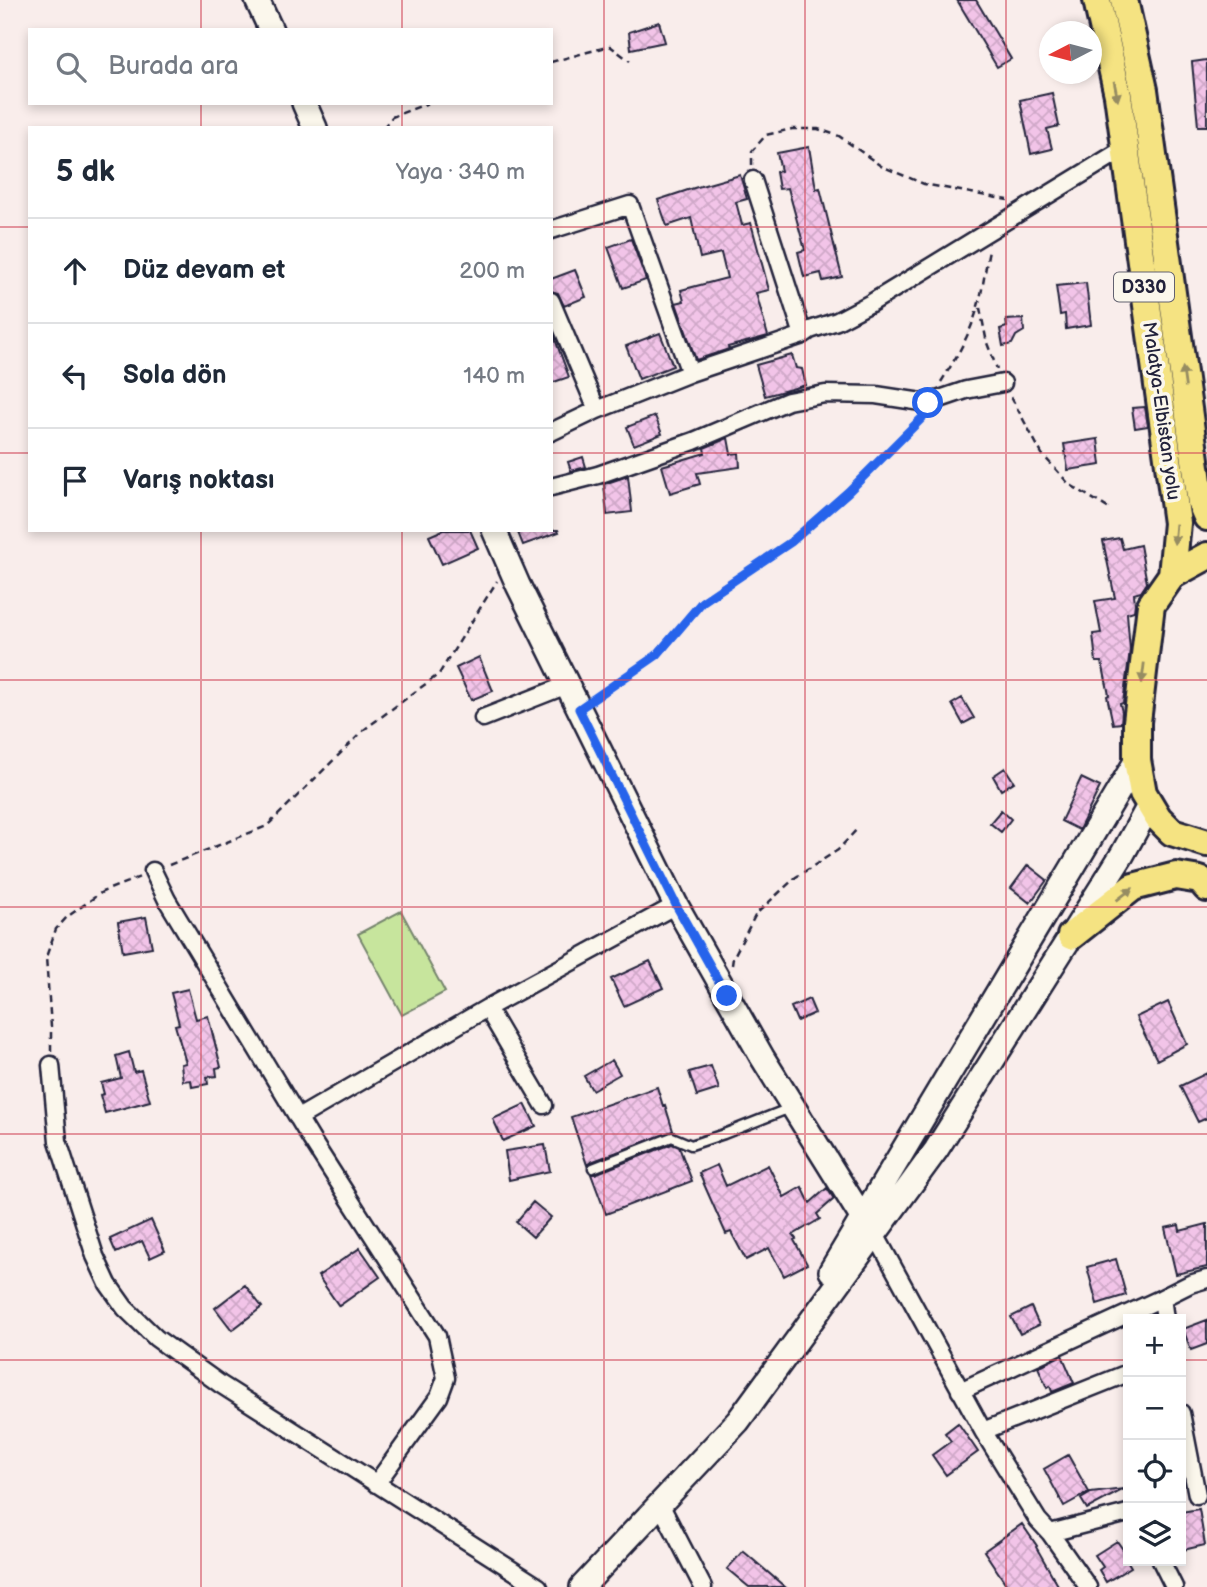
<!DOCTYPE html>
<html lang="tr">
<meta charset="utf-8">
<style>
:root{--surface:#fff;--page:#f2f2f3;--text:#1f2937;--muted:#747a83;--line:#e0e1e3}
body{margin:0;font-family:"Balsamiq Sans",sans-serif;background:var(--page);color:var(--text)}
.controls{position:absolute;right:21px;bottom:21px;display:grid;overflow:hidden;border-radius:0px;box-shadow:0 4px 10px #0003}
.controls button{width:63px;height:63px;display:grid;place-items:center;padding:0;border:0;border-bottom:2px solid var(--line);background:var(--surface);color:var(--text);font:35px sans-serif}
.compass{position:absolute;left:1039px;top:21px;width:63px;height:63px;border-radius:50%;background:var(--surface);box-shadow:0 4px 10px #0003;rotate:264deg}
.stop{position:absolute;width:21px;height:21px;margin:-16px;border:5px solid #2563eb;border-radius:50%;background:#fff}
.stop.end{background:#2563eb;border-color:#fff;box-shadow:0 2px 7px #0008}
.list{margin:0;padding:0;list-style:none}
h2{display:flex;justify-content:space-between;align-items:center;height:91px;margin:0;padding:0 28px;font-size:30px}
h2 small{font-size:23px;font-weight:400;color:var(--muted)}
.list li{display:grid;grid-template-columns:46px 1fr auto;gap:21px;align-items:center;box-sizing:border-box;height:105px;padding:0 28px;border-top:2px solid var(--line)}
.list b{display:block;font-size:26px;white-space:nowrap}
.list em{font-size:23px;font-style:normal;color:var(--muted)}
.icon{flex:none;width:38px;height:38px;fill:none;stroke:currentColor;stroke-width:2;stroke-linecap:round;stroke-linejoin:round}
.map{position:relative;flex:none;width:1207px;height:1587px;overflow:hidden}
.search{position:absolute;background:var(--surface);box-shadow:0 4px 10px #0003;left:28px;top:28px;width:525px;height:77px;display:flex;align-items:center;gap:18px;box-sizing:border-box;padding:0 24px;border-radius:0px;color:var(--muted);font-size:26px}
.panel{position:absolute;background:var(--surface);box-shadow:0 4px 10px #0003;left:28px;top:126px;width:525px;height:406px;border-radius:0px}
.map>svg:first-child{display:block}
</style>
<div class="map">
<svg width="1207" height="1587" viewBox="0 0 1207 1587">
<defs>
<pattern id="building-cross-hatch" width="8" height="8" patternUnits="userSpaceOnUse" patternTransform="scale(1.75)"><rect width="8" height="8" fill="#f2c4e8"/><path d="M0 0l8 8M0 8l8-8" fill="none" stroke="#cfa8c8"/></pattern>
</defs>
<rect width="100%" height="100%" fill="#f9edeb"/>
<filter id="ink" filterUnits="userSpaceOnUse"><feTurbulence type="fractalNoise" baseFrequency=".0143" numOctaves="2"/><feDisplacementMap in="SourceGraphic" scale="14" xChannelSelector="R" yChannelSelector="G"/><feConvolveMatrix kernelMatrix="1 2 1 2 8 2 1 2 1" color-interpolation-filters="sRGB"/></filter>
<g filter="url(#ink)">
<path fill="#c7e59d" stroke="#74846c" stroke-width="2" d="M401,911L445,992L402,1015L358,934Z"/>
<path fill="url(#building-cross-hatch)" stroke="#22223b" stroke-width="2" d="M957,0H976L1011,59L997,67Z
M659,22L665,42L631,49L629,32Z
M1207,60V126H1198L1192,62Z
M1052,93L1059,126L1047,129L1052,149L1031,154L1020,100Z
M809,147L816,189L820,188L842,277L823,281L821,273L804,277L798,252L805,250L788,188L779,189L776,172L781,171L777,153Z
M740,175L747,199L736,202L742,225L751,223L769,290L756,293L768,336L728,347L729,349L696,360L676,303L684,301L681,290L727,278L721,253L700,258L691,218L667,226L658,200L694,188Z
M631,239L646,280L623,288L608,247Z
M575,270L586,297L564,306L558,293L551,291V279Z
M1086,283L1091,325L1066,329L1065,314L1060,315L1056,286Z
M1023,319L1024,331L1016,336L1012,344L1003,346L1000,329L1007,327L1006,320Z
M552,331L569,377L551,383V332Z
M660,333L673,366L639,379L626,346Z
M792,355L796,368L802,369L806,385L765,396L756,365Z
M1145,407L1148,426L1135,428L1132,408Z
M655,416L662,434L634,445L627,427Z
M728,438L731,454L739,453L740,467L697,473L700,484L670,493L662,466L705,453L704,448Z
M1098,439L1101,465L1068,470L1064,444Z
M583,457L586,467L571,471L568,462Z
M628,476L632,512L607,515L604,484Z
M443,530H470L478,548L442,564L429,536Z
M517,530H558L559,532L523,545Z
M1120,538L1123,549L1140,545L1147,583L1141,592L1134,594L1135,603L1134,611L1127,613L1130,650L1123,703L1120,704L1122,712L1121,723L1113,724L1107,696L1109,695L1102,662H1096L1093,634L1101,633L1095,601L1115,598L1103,541Z
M479,657L493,691L471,700L456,668Z
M962,698L974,718L963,724L952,704Z
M1005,768L1014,782L1001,790L993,776Z
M1081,778L1100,787L1079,830L1061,821Z
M1001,810L1011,819L1001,832L990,823Z
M1028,865L1047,880L1030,903L1011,888Z
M146,917L152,947L123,952L118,922Z
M650,961L663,988L624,1006L611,979Z
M188,989L196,1019L208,1016L221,1067L216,1068L217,1076L207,1077L208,1084L192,1087L191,1080L183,1081L181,1064L186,1063L175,1025L179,1024L171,993Z
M809,999L815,1013L797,1021L791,1007Z
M1168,1002L1187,1044L1157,1060L1136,1017Z
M129,1052L134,1072L141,1070L150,1101L105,1113L100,1095L104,1094L101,1083L121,1078L116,1056Z
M612,1060L620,1074L592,1090L584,1076Z
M711,1066L719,1089L697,1096L689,1072Z
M1207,1073V1118L1198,1122L1180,1086Z
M657,1087L663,1106L665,1105L673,1131L591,1162L587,1165L571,1117Z
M525,1104L536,1126L503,1141L493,1119Z
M672,1144L679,1147L692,1181L606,1214L591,1174H595Z
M545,1145L550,1171L509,1180L505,1151Z
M717,1165L726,1186L768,1165L784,1197L802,1187L810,1203L827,1188L834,1199L817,1214L820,1219L793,1235L796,1239L794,1240L807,1264L784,1276L769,1248L746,1260L731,1232L726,1234L699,1173Z
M533,1202L551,1217L533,1237L516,1222Z
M151,1220L165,1251L150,1258L142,1241L116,1253L110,1239Z
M1207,1224V1267L1176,1274L1165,1228L1179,1225L1180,1231Z
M360,1248L380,1277L339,1306L318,1276Z
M1116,1259L1126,1295L1097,1304L1087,1267Z
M245,1285L262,1307L232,1330L215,1308Z
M1031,1307L1039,1325L1020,1334L1011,1317Z
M1207,1320V1344L1191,1350L1183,1329Z
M1062,1355L1074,1383L1052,1392L1050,1386L1047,1388L1038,1367Z
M958,1423L978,1452L946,1475L932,1455L951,1441L945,1433Z
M1068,1455L1089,1492L1064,1506L1044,1469Z
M1124,1489L1087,1509L1081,1499L1091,1493Z
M1199,1509L1205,1545L1183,1550L1181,1537V1512Z
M1022,1524L1037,1546L1036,1547L1059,1587H1008L984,1551Z
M1117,1541L1124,1551L1128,1549V1562L1131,1567L1106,1582L1099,1570L1103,1567L1095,1555Z
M743,1551L785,1587H749L727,1569Z"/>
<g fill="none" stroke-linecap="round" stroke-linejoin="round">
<g stroke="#22223b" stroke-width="13">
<path id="lane" d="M593,1168L672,1137L691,1145L724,1134L790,1108"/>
</g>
<g stroke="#22223b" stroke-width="21">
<path id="street" d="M753,180L803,335
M551,230L630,205L690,373
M551,301L597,410
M551,432L597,410L690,373L803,335L810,330L837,321L871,303L1125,148
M551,487L598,475L694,441L788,401L825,394L876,395L928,403L966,390L1003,383
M483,718L567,685
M153,871L167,900L311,1139L437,1336L446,1378L439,1397L376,1484
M487,1008L544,1105
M51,1065L58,1141L95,1256L108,1284L125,1308L156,1338L220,1384L539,1587
M298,1118L487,1008L676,905
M875,1234L983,1431L1038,1520L1050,1533L1088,1587
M1165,1319L1162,1298L1190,1284L1207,1279
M960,1391L1162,1298
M1181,1413L1197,1495
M983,1431L1128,1373
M660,1504L703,1587
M1050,1533L1128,1513
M1161,1561L1174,1587"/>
</g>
<g stroke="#22223b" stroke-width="28">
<path id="secondary" d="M257,0L271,30
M304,103L315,128
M494,530L518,585L676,905L762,1057L863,1219
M831,1271L1137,760
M582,1587L738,1421L936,1150L1122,855L1150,804"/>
</g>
<g stroke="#22223b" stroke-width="32">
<path id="primary" d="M1097,0L1118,95L1177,523L1172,575
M1124,0L1144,90L1201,503L1207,517
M1207,556L1172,575L1151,605L1137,722V760L1143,793L1158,818L1172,832L1207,843
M1071,936L1133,887L1176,876L1200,880L1207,888"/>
</g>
<path stroke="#22223b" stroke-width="2.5" stroke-dasharray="7 5" stroke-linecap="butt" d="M551,62L610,46L630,61
M383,128L392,117L428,103
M752,165V151L766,135L792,129H818L839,136L881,166L924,184L1008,200
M980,308L987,343L997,369
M941,382C956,358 971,333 978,306C983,289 985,269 989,251
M1011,397L1042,454L1069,484L1111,510
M594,699L658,655L702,602L791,542L848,492L922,418
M169,865L267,826L365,729L439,674L497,581
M732,965L733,958L756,914L796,877L838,850L857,829
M51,1051V1027L46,957L56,929L67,917L102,892L140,877"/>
<use href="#lane" stroke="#fbf7ec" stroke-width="8"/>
<use href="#street" stroke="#fbf7ec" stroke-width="16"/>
<use href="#secondary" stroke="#fbf7ec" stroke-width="23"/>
<use href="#primary" stroke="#f5e382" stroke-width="26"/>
</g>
<defs><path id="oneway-solid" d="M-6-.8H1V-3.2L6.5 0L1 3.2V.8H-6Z" transform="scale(1.75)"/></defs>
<g fill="#968c62">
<use href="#oneway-solid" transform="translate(1116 91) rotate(79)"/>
<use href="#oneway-solid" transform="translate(1184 377) rotate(-98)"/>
<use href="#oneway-solid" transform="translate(1175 534) rotate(95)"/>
<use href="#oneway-solid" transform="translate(1143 673) rotate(97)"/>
<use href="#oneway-solid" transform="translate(1125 894) rotate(-37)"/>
</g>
</g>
<g fill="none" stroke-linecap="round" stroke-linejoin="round" filter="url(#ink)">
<path stroke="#2563eb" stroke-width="9" d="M727,996L676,905L579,709L657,655L702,602L791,542L848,492L922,418L928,403"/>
</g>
<path fill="none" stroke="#d1495b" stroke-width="2" stroke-opacity="0.55" d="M201,0V30M402,0V30M604,0V1587M805,0V1587M1006,0V1587M201,103V128M402,103V128M0,227H30M551,227H1207M0,453H30M551,453H1207M201,530V1587M402,530V1587M0,680H1207M0,907H1207M0,1134H1207M0,1360H1128M1181,1360H1207"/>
<g text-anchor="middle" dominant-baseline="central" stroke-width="7" stroke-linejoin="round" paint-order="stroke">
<rect fill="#fbf7ec" stroke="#636270" stroke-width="2" x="1114" y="272.5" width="60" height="29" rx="5"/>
<g font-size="18" font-weight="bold" fill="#22223b">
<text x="1144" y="287">D330</text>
</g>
<g font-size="19" fill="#22223b" stroke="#fbf7ec">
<text transform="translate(1161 411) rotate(82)">Malatya-Elbistan yolu</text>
</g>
</g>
</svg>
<div class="controls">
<button>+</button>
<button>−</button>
<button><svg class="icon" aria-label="locate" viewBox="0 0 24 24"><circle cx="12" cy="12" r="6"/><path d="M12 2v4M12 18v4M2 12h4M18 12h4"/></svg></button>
<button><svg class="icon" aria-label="layers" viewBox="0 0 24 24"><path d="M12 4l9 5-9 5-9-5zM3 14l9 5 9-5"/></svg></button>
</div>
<svg class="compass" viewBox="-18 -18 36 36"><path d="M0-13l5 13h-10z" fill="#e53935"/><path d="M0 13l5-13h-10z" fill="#747a83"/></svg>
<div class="stop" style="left:928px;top:403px"></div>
<div class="stop end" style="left:727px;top:996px"></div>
<div class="search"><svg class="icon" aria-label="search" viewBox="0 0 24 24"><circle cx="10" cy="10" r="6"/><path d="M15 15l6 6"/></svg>Burada ara</div>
<section class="panel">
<h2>5 dk<small>Yaya · 340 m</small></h2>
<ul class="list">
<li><svg class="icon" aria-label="ahead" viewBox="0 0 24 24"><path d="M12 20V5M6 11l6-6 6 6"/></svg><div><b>Düz devam et</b></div><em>200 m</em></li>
<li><svg class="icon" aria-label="left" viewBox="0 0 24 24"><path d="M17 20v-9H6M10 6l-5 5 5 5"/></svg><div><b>Sola dön</b></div><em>140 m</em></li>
<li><svg class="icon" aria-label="arrive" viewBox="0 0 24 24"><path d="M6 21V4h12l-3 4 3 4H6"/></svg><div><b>Varış noktası</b></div></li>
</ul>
</section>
</div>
